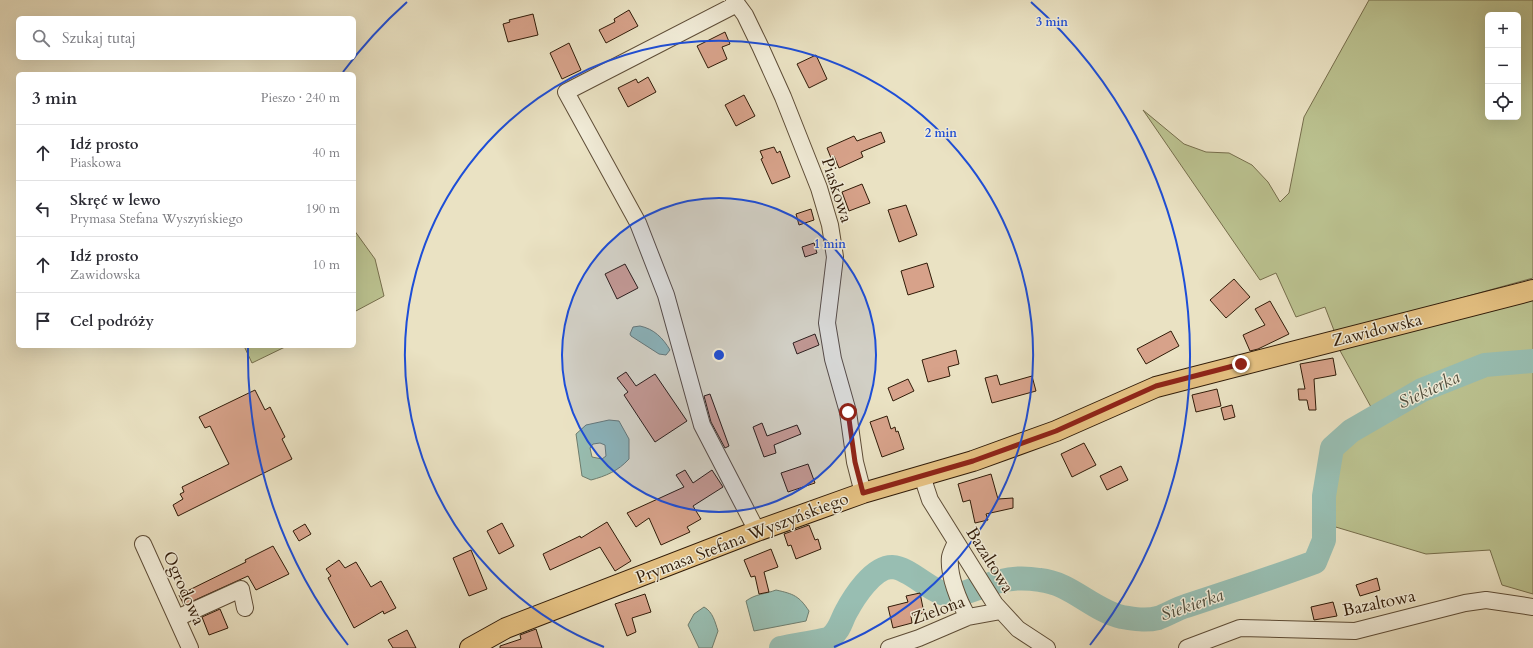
<!DOCTYPE html>
<html lang="pl">
<meta charset="utf-8">
<style>
:root{--surface:#fff;--page:#f7f7f7;--text:#2b2b33;--muted:#7c7c81;--line:#e1e1e2}
body{margin:0;font-family:Cardo,serif;background:var(--page);color:var(--text)}
.controls{position:absolute;right:12px;top:12px;display:grid;overflow:hidden;border-radius:6px;box-shadow:0 4px 16px #0002}
.controls button{width:36px;height:36px;display:grid;place-items:center;padding:0;border:0;border-bottom:1px solid var(--line);background:var(--surface);color:var(--text);font:20px sans-serif}
.stop{position:absolute;width:12px;height:12px;margin:-9px;border:3px solid #8f2418;border-radius:50%;background:#fff}
.stop.end{background:#8f2418;border-color:#fff;box-shadow:0 1px 4px #0008}
.list{margin:0;padding:0;list-style:none}
h2{display:flex;justify-content:space-between;align-items:center;height:52px;margin:0;padding:0 16px;font-size:17px}
h2 small{font-size:13px;font-weight:400;color:var(--muted)}
.list li{display:grid;grid-template-columns:26px 1fr auto;gap:12px;align-items:center;box-sizing:border-box;height:56px;padding:0 16px;border-top:1px solid var(--line)}
.list b{display:block;font-size:15px;white-space:nowrap}
.list p{margin:0;font-size:13px;white-space:nowrap;color:var(--muted)}
.list em{font-size:13px;font-style:normal;color:var(--muted)}
.icon{flex:none;width:22px;height:22px;fill:none;stroke:currentColor;stroke-width:2;stroke-linecap:round;stroke-linejoin:round}
.map{position:relative;flex:none;width:1533px;height:648px;overflow:hidden}
.search{position:absolute;background:var(--surface);box-shadow:0 4px 16px #0002;left:16px;top:16px;width:340px;height:44px;display:flex;align-items:center;gap:10px;box-sizing:border-box;padding:0 14px;border-radius:6px;color:var(--muted);font-size:15px}
.panel{position:absolute;background:var(--surface);box-shadow:0 4px 16px #0002;left:16px;top:72px;width:340px;height:276px;border-radius:6px}
.map>svg:first-child{display:block}
</style>
<div class="map">
<svg width="1533" height="648" viewBox="0 0 1533 648">
<rect width="100%" height="100%" fill="#eae2c3"/>
<filter id="stains"><feTurbulence type="fractalNoise" baseFrequency=".005" numOctaves="4"/><feColorMatrix values="0 0 0 0 .2 0 0 0 0 .09 0 0 0 0 .02 0 0 0 .5 -.17"/></filter>
<radialGradient id="worn" r=".72"><stop offset=".6" stop-color="#630" stop-opacity="0"/><stop offset="1" stop-color="#630" stop-opacity=".3"/></radialGradient>
<path fill="#bbc290" stroke="#766e4c" fill-rule="evenodd" d="M1369,0H1533V278L1335,333L1325,307L1296,317L1276,273L1260,280L1143,110L1184,144L1206,152L1229,153L1252,165L1268,182L1280,202L1289,193L1304,117ZM1488,15H1518V117H1488Z
M354,230L375,259L384,296L354,312Z
M1533,297V354L1473,363L1446,371L1371,407L1338,347Z
M244,346H287L252,363Z
M1533,369V594L1502,585L1490,550L1426,554L1329,525V494L1333,466L1340,449L1363,431L1421,401L1473,379L1497,373Z"/>
<path fill="#98beb2" stroke="#6e7d6e" fill-rule="evenodd" d="M640,326C654,329 663,338 670,350L666,355L659,354L631,336L630,334L633,327Z
M609,420L619,421L629,439V459C618,471 606,476 591,480L582,476L576,434L586,425ZM600,443L605,445L606,456L602,459L592,457L590,448L593,444Z
M776,590C794,594 799,596 809,611L806,621L754,631L746,601C755,594 766,594 776,590Z
M704,607C713,612 715,622 718,631L712,648H699L688,625L694,614Z"/>
<g fill="none" stroke-linecap="round" stroke-linejoin="round">
<path stroke="#98beb2" stroke-width="24" d="M781,648C789,646 827,640 831,637C840,630 841,621 846,612C854,597 873,567 892,567C910,568 929,591 948,595C958,597 989,583 1001,581C1012,578 1028,578 1040,580C1071,583 1092,610 1122,617C1134,619 1146,621 1158,618C1167,615 1176,609 1186,606C1229,592 1272,578 1315,562L1324,540V496L1332,448L1351,431L1422,390L1485,365L1533,361"/>
</g>
<path fill="#d7a28a" stroke="#301b08" d="M629,10L638,26L606,43L599,30L615,22L614,19Z
M533,14L538,35L508,42L503,24L510,22L509,20Z
M725,32L730,44L722,47L727,59L708,68L697,46Z
M569,43L581,70L562,79L550,53Z
M816,55L827,79L809,88L797,64Z
M648,77L656,92L628,107L618,88L636,79L638,83Z
M744,95L755,116L736,126L725,105Z
M881,132L885,142L861,152L863,157L839,168L834,156L831,158L827,148L854,136L857,141Z
M774,147L777,153L780,151L790,177L772,184L761,159L763,158L760,151Z
M862,184L870,203L849,211L842,192Z
M906,205L917,235L899,242L888,210Z
M811,209L814,220L799,225L796,214Z
M814,243L817,253L805,257L802,247Z
M927,263L934,287L908,295L901,271Z
M625,264L638,288L617,299L605,274Z
M1234,279L1250,297L1226,318L1210,300Z
M1270,301L1289,334L1258,349L1250,351L1243,335L1265,325L1255,309Z
M1171,331L1179,346L1146,364L1137,349Z
M815,334L819,345L797,354L793,343Z
M956,350L959,364L948,367L950,376L928,382L922,360Z
M1333,358L1336,375L1314,379L1316,410H1309L1307,400H1299L1298,389H1305L1300,364Z
M626,372L636,386L655,374L687,421L655,442L624,395L628,392L617,378Z
M997,375L1000,385L1032,376L1036,391L992,403L985,378Z
M908,379L914,391L893,401L888,388Z
M1217,389L1221,406L1196,412L1192,395Z
M255,390L265,410L270,407L285,437L282,439L292,459L178,516L173,505L183,499L180,494L184,492L182,487L229,464L210,426L205,428L199,417Z
M710,394L729,446L725,448L711,422L704,396Z
M1232,405L1235,417L1224,420L1221,408Z
M887,416L891,429L895,427L896,432L898,431L904,449L882,457L870,422Z
M762,423L767,436L797,425L801,434L774,445L776,453L764,457L753,427Z
M1084,443L1096,465L1072,477L1061,454Z
M808,464L815,483L788,492L781,473Z
M1121,466L1128,480L1107,490L1100,476Z
M685,470L693,483L712,470L723,487L693,506L701,519L687,527L690,532L661,545L649,518L636,527L627,513L684,487L676,475Z
M991,474L998,499L1013,498V508L986,514L988,520L975,523L970,500L963,502L958,484Z
M607,522L631,561L615,571L600,547L550,570L543,554L580,536L581,538Z
M502,523L514,546L499,554L487,531Z
M305,524L311,534L299,541L293,531Z
M809,525L815,540L818,539L821,549L796,559L791,545L788,546L784,534Z
M273,546L289,574L256,590L248,576L184,605L179,595L246,562L245,560Z
M771,549L778,567L764,572L769,592L759,594L755,576L751,577L744,560Z
M471,550L487,589L469,596L453,558Z
M339,560L345,568L356,562L371,587L381,581L396,608L384,614L383,611L354,628L328,578L331,576L326,569Z
M1377,578L1380,590L1360,596L1356,585Z
M920,593L924,613L911,616L912,623L893,628L888,607L908,602L906,596Z
M645,594L651,612L632,618L636,632L627,636L615,604Z
M1333,602L1337,616L1314,620L1311,607Z
M220,609L228,628L209,635L202,617Z
M536,629L542,648H500V646L521,639L520,635Z
M407,630L416,648H393L388,640Z"/>
<g fill="none" stroke-linecap="round" stroke-linejoin="round">
<g stroke="#5e4d37" stroke-width="18">
<path id="minor" d="M734,0L745,15L760,46L783,97L819,188L830,225L835,257L827,323L833,359L848,412L855,462L863,493
M737,4L566,92L638,223L666,295L702,425L757,531
M922,476L930,500L995,604L1018,629L1047,648
M956,542C954,547 951,552 950,557C948,575 959,602 968,617
M143,544L190,648
M177,618L241,589L245,608
M889,648L919,638L968,617L1001,611
M1187,648L1240,628L1355,631L1465,603L1486,600L1533,607"/>
</g>
<g stroke="#301b08" stroke-width="22">
<path id="major" d="M470,648L506,628L757,531L863,493L973,461L1056,431L1156,387L1533,290"/>
</g>
<use href="#minor" stroke="#f1ecd8" stroke-width="16"/>
<use href="#major" stroke="#e5c182" stroke-width="20"/>
</g>
<g fill="none" stroke-linecap="round" stroke-linejoin="round">
<path stroke="#8f2418" stroke-width="5" d="M848,412L855,462L863,493L973,461L1056,431L1156,386L1241,364"/>
</g>
<circle cx="719" cy="355" r="157" fill="#1d4ed8" fill-opacity=".12"/>
<g fill="none" stroke="#1d4ed8" stroke-width="2">
<circle cx="719" cy="355" r="157"/>
<path d="M604 647A314 314 0 1 1 834 647"/>
<path d="M348 645A471 471 0 0 1 248 347M343 72A471 471 0 0 1 407 2M1031 2A471 471 0 0 1 1090 645"/>
</g>
<g text-anchor="middle" dominant-baseline="central" stroke-width="3" stroke-linejoin="round" paint-order="stroke">
<g font-size="17" fill="#301b08" stroke="#f1ecd8">
<text transform="translate(837 190) rotate(72)">Piaskowa</text>
<text transform="translate(1377 330) rotate(-14)">Zawidowska</text>
<text transform="translate(742 538) rotate(-21)">Prymasa Stefana Wyszyńskiego</text>
<text transform="translate(990 560) rotate(58)">Bazaltowa</text>
<text transform="translate(184 588) rotate(66)">Ogrodowa</text>
<text transform="translate(1379 603) rotate(-12)">Bazaltowa</text>
<text transform="translate(938 610) rotate(-20)">Zielona</text>
</g>
<g font-size="18" font-style="italic" fill="#4f4c3b" stroke="#f1ecd8">
<text transform="translate(1429 390) rotate(-25)">Siekierka</text>
<text transform="translate(1192 605) rotate(-19)">Siekierka</text>
</g>
</g>
<circle cx="719" cy="355" r="6" fill="#1d4ed8" stroke="#f1ecd8" stroke-width="2"/>
<g font-size="12" text-anchor="middle" font-weight="bold" fill="#1d4ed8" stroke="#f1ecd8" stroke-width="3" stroke-linejoin="round" paint-order="stroke">
<text x="1052" y="26">3 min</text>
<text x="941" y="137">2 min</text>
<text x="830" y="248">1 min</text>
</g>
<rect width="100%" height="100%" filter="url(#stains)"/>
<rect width="100%" height="100%" fill="url(#worn)"/>
</svg>
<div class="controls">
<button>+</button>
<button>−</button>
<button><svg class="icon" aria-label="locate" viewBox="0 0 24 24"><circle cx="12" cy="12" r="6"/><path d="M12 2v4M12 18v4M2 12h4M18 12h4"/></svg></button>
</div>
<div class="stop" style="left:848px;top:412px"></div>
<div class="stop end" style="left:1241px;top:364px"></div>
<div class="search"><svg class="icon" aria-label="search" viewBox="0 0 24 24"><circle cx="10" cy="10" r="6"/><path d="M15 15l6 6"/></svg>Szukaj tutaj</div>
<section class="panel">
<h2>3 min<small>Pieszo · 240 m</small></h2>
<ul class="list">
<li><svg class="icon" aria-label="ahead" viewBox="0 0 24 24"><path d="M12 20V5M6 11l6-6 6 6"/></svg><div><b>Idź prosto</b><p>Piaskowa</p></div><em>40 m</em></li>
<li><svg class="icon" aria-label="left" viewBox="0 0 24 24"><path d="M17 20v-9H6M10 6l-5 5 5 5"/></svg><div><b>Skręć w lewo</b><p>Prymasa Stefana Wyszyńskiego</p></div><em>190 m</em></li>
<li><svg class="icon" aria-label="ahead" viewBox="0 0 24 24"><path d="M12 20V5M6 11l6-6 6 6"/></svg><div><b>Idź prosto</b><p>Zawidowska</p></div><em>10 m</em></li>
<li><svg class="icon" aria-label="arrive" viewBox="0 0 24 24"><path d="M6 21V4h12l-3 4 3 4H6"/></svg><div><b>Cel podróży</b></div></li>
</ul>
</section>
</div>
